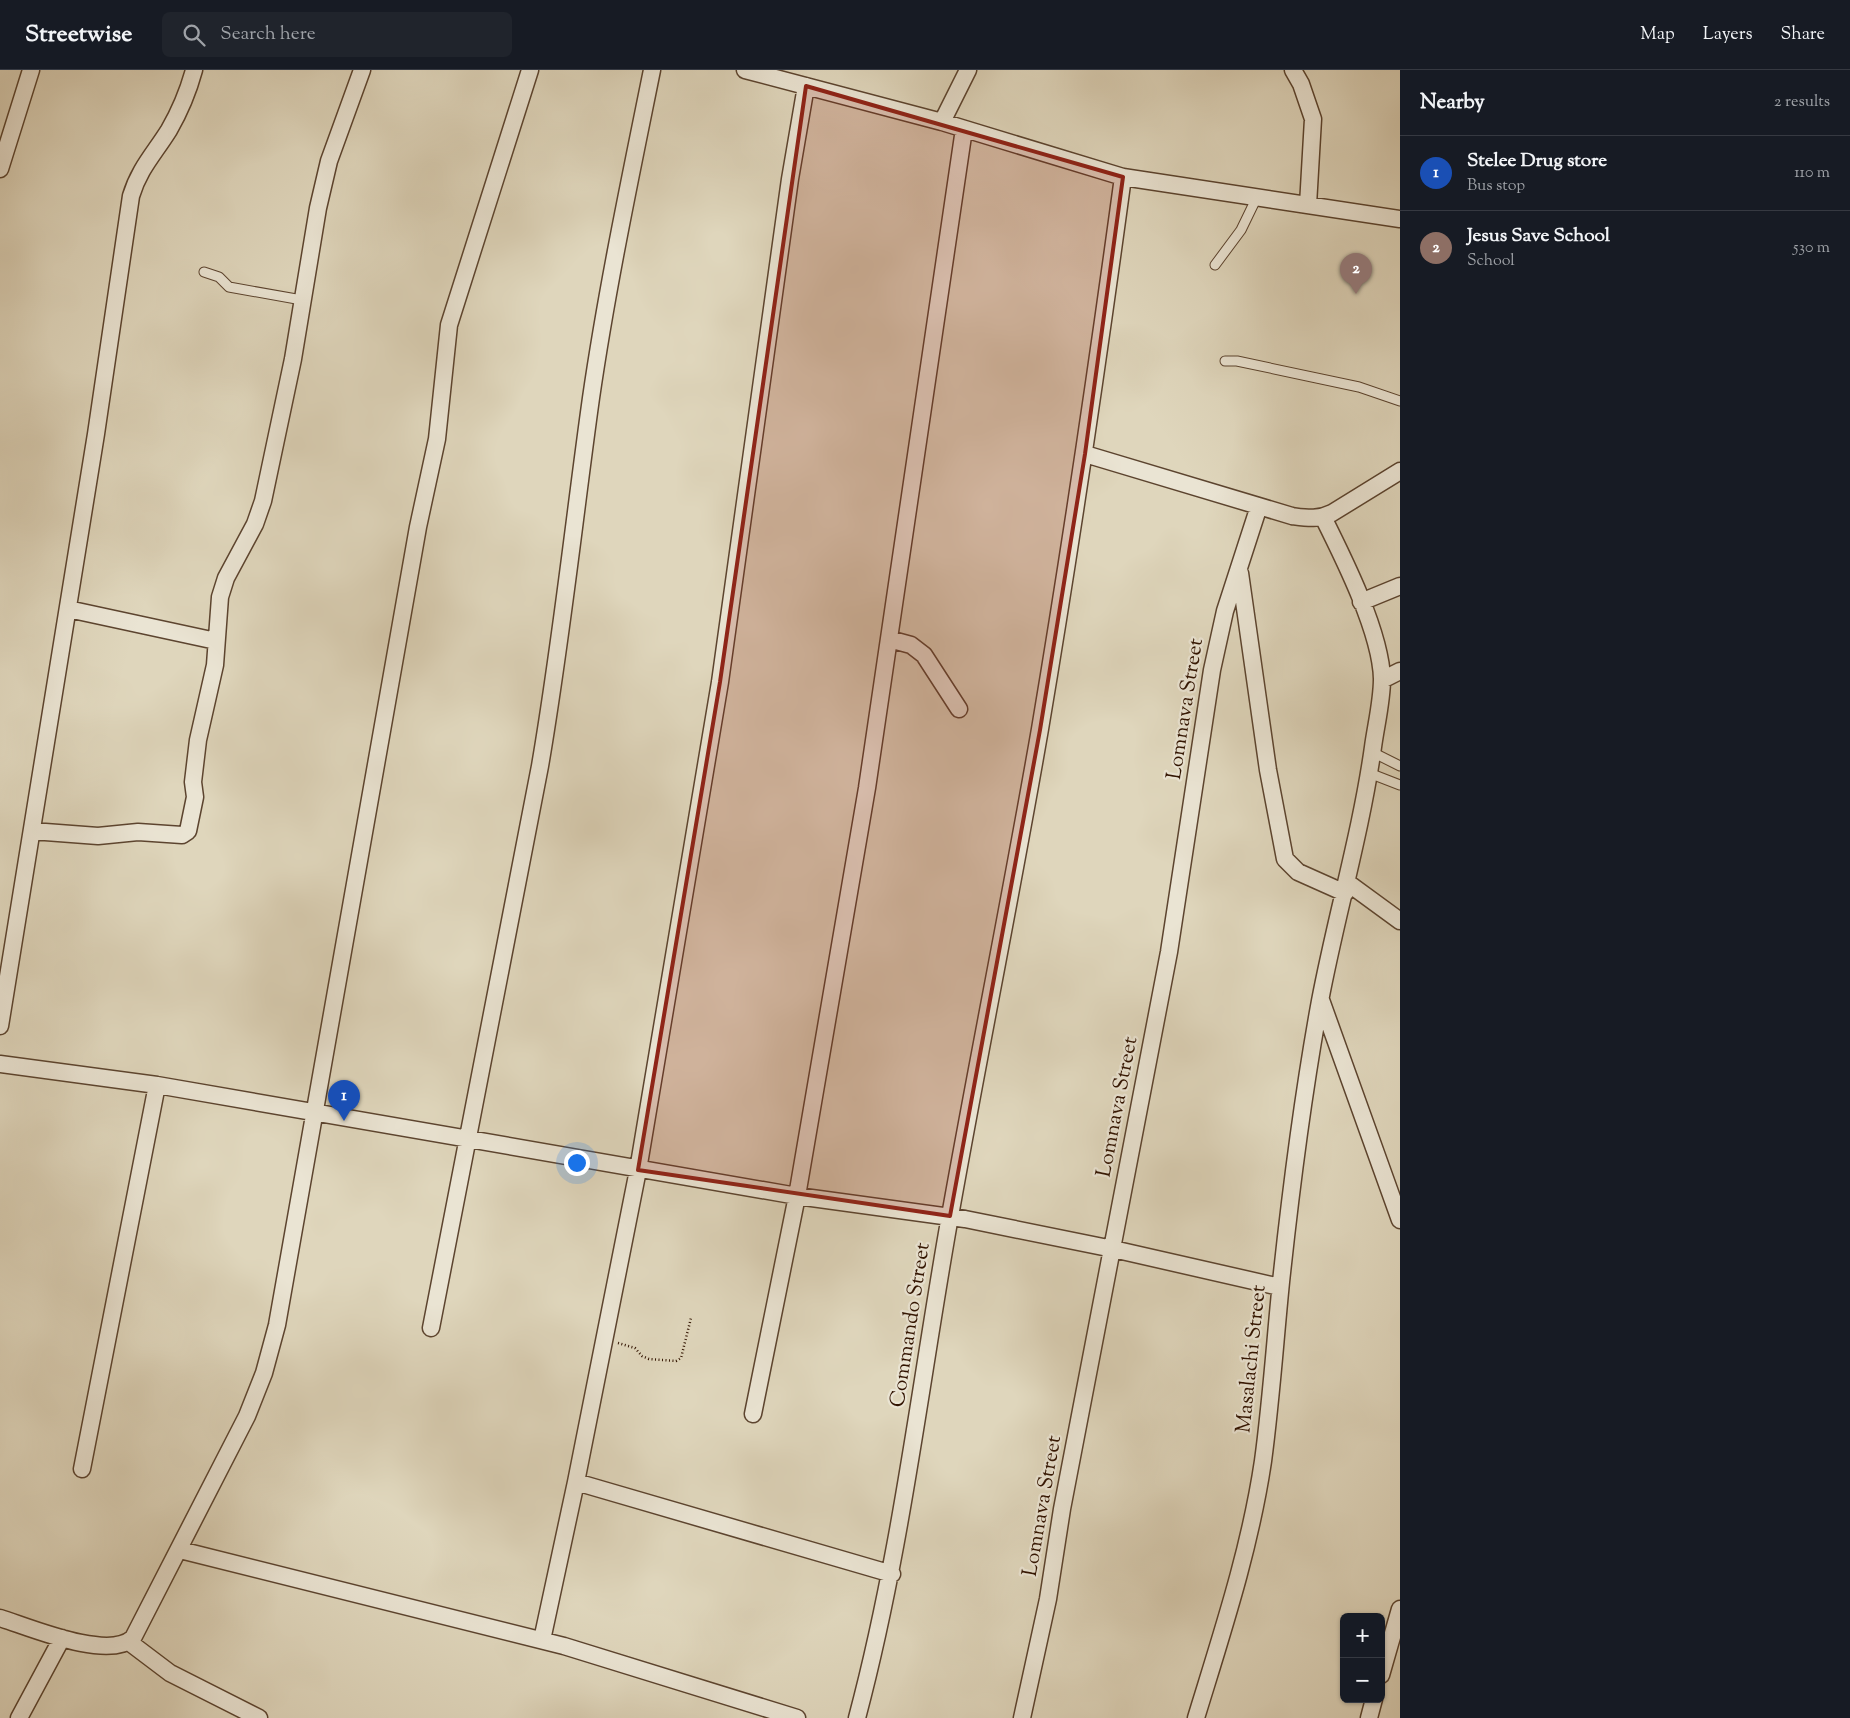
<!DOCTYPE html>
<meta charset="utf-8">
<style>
:root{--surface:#171b24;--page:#20242c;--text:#f1f3f6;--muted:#9ea1a6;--line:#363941;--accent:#1a73e8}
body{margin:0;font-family:"Sorts Mill Goudy",serif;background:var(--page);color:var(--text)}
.controls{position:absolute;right:15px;bottom:15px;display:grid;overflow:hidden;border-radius:8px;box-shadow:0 1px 4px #0004}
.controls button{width:45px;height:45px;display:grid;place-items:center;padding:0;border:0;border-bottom:1px solid var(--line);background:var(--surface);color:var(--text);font:25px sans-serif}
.you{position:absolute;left:576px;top:1092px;width:18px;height:18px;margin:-12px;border:4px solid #fff;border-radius:50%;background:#1a73e8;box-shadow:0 0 0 8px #1a73e833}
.badge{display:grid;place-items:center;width:32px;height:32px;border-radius:50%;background:var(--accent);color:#fff;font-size:16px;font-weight:700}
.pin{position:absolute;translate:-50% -41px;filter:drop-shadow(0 1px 2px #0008)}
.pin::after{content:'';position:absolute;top:26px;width:18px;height:15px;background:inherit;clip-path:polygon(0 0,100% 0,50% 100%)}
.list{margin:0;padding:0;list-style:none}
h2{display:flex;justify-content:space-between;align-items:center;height:65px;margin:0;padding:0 20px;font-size:21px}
h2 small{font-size:16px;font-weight:400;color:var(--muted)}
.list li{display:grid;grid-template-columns:32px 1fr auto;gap:15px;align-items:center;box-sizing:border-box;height:75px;padding:0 20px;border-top:1px solid var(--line)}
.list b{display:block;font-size:19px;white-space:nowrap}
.list p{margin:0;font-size:16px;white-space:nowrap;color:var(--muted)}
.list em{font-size:16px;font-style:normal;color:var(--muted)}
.icon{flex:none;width:28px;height:28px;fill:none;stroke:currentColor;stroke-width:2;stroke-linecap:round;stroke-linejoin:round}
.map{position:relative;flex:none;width:1400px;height:1648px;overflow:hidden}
header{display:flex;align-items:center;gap:30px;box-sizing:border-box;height:70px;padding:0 25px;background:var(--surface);border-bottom:1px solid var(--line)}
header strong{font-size:24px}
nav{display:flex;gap:28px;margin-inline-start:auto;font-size:18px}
.search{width:350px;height:45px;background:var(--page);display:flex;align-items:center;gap:12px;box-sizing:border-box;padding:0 18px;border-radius:8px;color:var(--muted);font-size:19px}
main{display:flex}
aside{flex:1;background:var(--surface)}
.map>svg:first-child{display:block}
</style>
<header>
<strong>Streetwise</strong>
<div class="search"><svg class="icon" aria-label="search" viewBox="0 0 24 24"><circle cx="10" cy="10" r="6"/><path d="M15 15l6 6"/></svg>Search here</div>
<nav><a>Map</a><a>Layers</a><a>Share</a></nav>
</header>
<main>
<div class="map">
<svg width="1400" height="1648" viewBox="0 0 1400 1648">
<rect width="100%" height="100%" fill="#dfd6bc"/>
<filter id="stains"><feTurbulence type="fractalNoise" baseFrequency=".004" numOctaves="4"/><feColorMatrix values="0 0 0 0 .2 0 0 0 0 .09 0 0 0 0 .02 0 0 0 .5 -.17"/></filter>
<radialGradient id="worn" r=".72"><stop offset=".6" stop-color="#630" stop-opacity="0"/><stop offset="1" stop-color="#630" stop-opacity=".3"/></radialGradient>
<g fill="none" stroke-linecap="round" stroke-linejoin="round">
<g stroke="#5c442f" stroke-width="11">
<path id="service" d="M1215,195L1241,160L1257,127
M204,202L219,207L229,217L302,230
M1225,291H1237L1359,317L1400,331
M1372,682L1400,696
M1369,703L1400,715"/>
</g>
<g stroke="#5c442f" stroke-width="19">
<path id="minor" d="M745,0L942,52L1123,107L1400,149
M1293,0L1301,14L1313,49L1308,135
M942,52L968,0
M0,99L31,0
M1085,384L1292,446C1307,448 1318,450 1332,443L1400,401
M1240,503L1268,700L1285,789L1298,802L1345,823
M1361,532L1400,516
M68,539L216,571
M889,569L911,575L924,585L959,639
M1382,610L1400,601
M32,761L98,766L138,762L182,765L188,761L195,727L193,712L198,670L215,595L220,527L226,508L255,454L263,431L293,289L318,138L329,91L362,0
M1348,813L1400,851
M1321,930L1400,1150
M0,956L96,364L131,126C139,99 154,84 169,60C180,41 188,22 194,0
M0,994L157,1015L797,1126L965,1149L1113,1179L1280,1217
M431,1258L540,696C561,574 574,450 591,328C607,218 630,109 652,0
M753,1344L797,1126L867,718L964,59
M82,1399L157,1015
M576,1412L892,1504
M180,1480L564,1576L797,1648
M0,1548C29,1557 108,1591 133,1568L247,1346L264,1303L277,1255L418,457L437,369L449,255L530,0
M542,1570L576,1412L638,1100L720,612L790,109L806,16
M129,1572L170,1603L259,1648
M1381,1605L1400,1539
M19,1648L62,1568
M857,1648C901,1483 920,1314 950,1146C979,983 1012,821 1040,659C1071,475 1098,291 1123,107
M1022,1648L1048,1529L1062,1439L1169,882L1212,600L1225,541L1259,436
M1196,1648C1222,1563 1250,1479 1263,1391C1271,1332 1275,1272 1281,1212C1291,1118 1303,1024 1320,931C1336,846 1361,763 1373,677C1376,655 1382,631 1382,609C1381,563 1344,489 1323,447
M1369,1648L1374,1629"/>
</g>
<path stroke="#311300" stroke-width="2.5" stroke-dasharray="1 2.5" stroke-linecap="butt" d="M618,1273L635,1278L642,1286L649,1289L676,1291L681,1288L691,1248"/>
<use href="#service" stroke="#eae4d3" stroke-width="9"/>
<use href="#minor" stroke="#eae4d3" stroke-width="16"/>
</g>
<path fill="#8f2418" fill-opacity="0.2" stroke="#8f2418" stroke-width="4" stroke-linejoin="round" d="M806,16L1123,107L1085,384L1040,660L950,1146L638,1100L720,612Z"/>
<g text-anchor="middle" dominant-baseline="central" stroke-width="4.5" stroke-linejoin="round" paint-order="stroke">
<g font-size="21" fill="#311300" stroke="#eae4d3">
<text transform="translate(1186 639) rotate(-81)">Lomnava Street</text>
<text transform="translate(1118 1037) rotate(-79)">Lomnava Street</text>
<text transform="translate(911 1255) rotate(-81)">Commando Street</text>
<text transform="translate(1252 1289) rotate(-84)">Masalachi Street</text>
<text transform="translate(1043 1436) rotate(-80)">Lomnava Street</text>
</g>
</g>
<rect width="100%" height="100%" filter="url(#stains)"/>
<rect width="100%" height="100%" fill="url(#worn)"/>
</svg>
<div class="controls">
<button>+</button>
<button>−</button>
</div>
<div class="you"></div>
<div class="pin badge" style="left:344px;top:1051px;background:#1a4fb4">1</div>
<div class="pin badge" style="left:1356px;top:224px;background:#8d6e63">2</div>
</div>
<aside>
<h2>Nearby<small>2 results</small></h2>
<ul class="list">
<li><span class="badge" style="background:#1a4fb4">1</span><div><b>Stelee Drug store</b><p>Bus stop</p></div><em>110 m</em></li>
<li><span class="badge" style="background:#8d6e63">2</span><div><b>Jesus Save School</b><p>School</p></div><em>530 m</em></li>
</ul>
</aside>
</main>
